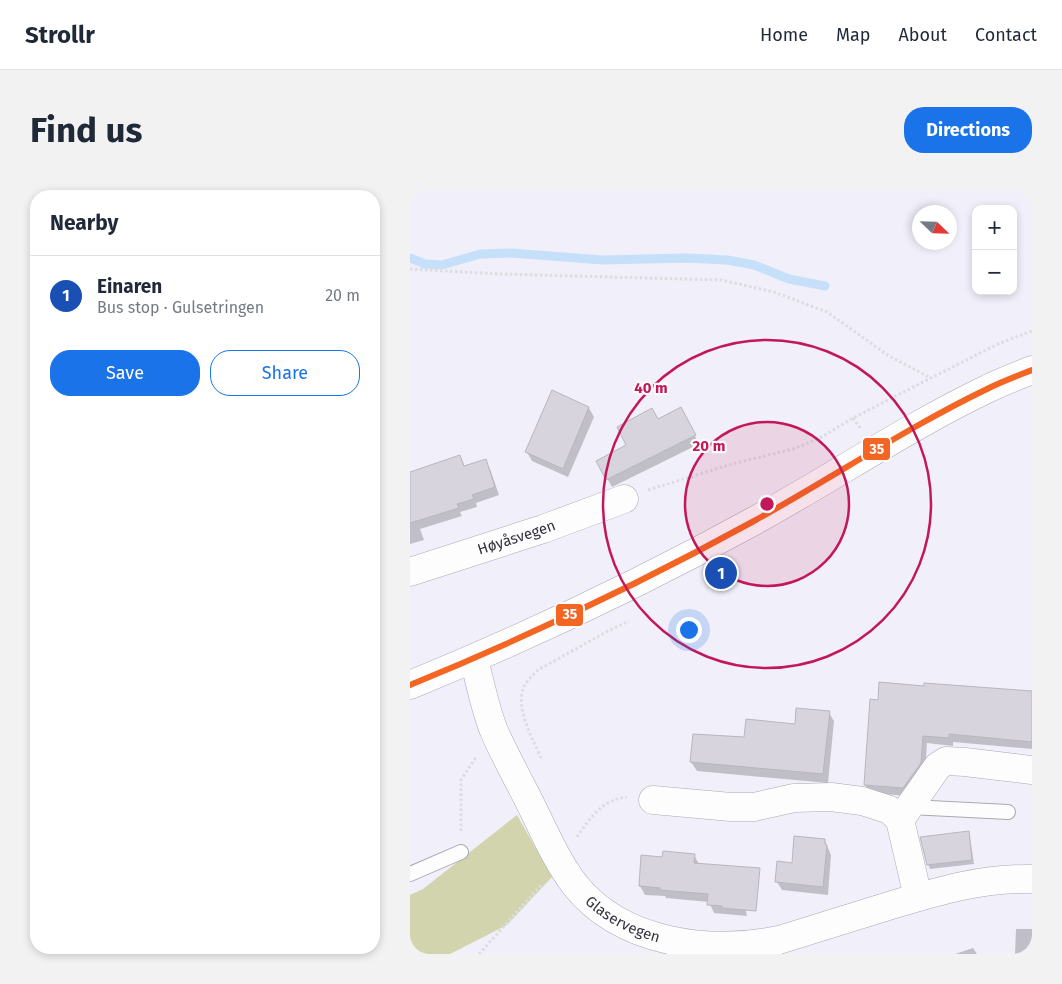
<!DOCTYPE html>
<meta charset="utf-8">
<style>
:root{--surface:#fff;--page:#f2f2f3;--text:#1f2937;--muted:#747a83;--line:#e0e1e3;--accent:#1a73e8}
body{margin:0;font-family:"Fira Sans",sans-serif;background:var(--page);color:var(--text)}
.controls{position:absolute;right:15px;top:15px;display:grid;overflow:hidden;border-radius:10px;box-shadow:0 2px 8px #0003}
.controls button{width:45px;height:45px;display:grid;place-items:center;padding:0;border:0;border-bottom:1px solid var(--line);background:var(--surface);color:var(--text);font:25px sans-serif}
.compass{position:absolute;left:502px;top:15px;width:45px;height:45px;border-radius:50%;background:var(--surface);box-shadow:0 2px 8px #0003;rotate:113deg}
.you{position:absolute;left:278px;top:439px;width:18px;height:18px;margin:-12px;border:4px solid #fff;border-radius:50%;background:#1a73e8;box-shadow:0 0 0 8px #1a73e833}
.badge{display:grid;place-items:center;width:32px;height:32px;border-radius:50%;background:var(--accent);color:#fff;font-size:16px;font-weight:700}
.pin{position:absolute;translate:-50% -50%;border:2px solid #fff;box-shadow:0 1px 5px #0006}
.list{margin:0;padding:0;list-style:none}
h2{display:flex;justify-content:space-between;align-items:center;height:65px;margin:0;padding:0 20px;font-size:21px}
h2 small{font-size:16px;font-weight:400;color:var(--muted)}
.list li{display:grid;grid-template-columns:32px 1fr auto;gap:15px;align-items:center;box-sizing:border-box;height:80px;padding:0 20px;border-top:1px solid var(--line)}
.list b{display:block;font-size:19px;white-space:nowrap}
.list p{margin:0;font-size:16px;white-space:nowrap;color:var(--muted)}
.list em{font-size:16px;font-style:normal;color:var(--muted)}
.actions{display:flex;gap:10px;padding:15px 20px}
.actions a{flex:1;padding:11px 0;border:1px solid var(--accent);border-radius:20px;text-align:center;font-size:18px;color:var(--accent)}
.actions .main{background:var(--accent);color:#fff}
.map{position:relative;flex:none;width:622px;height:764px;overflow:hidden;border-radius:20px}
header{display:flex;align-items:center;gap:30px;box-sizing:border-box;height:70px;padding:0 25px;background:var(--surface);border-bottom:1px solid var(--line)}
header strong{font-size:24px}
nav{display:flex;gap:28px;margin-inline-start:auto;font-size:18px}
.intro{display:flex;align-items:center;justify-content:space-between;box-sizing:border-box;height:120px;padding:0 30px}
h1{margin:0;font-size:35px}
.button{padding:12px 22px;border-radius:20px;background:var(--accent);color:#fff;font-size:18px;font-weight:700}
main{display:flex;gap:30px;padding:0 30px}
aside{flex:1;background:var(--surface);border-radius:20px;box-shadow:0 2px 8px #0003}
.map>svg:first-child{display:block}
</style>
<header>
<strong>Strollr</strong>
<nav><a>Home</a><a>Map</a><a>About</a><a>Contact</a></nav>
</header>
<div class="intro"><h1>Find us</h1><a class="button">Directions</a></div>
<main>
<aside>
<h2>Nearby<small></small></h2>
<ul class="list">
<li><span class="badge" style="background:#1a4fb4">1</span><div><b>Einaren</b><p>Bus stop · Gulsetringen</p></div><em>20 m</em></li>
</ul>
<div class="actions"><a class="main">Save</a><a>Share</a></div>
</aside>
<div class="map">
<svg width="622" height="764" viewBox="0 0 622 764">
<rect width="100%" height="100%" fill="#f1eff9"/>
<path fill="#d1d4ad" d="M107,625L142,687L97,735L40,764H0V705L13,699Z"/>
<path fill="#0003" d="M179,218L184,227L158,287L122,271L117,262Z
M275,226L289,254L202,297L188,272L218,256L248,230Z
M50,267L55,277L75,271L80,279L89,305L66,313L67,317L50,322L52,326L10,339L14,350L0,354V301Z
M515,497L622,502V500V559L543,552V556L517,553L515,582L498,606L460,603L455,595L469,511Z
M419,523L424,531L418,593L287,581L281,572Z
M558,643L560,647L564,674L520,679L518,674Z
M415,651L421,665L418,705L372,700L367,692L383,674Z
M284,665L289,674L328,686L337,726L304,723L299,712L256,708L255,706L235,705L230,696L254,669Z
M606,739H622V764H605Z
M563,758L567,764H545Z"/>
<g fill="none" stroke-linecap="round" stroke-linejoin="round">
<path stroke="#c6e0fa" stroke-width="9" d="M0,68L15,74L32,75L70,64L101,63L193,70L276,68L317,70L344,75L379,89L415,96"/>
</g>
<path fill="#d7d4dd" stroke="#b8b5be" d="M142,200L179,217L153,279L115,262Z
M271,217L286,245L196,290L186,271L216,255L207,237L242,218L248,229Z
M50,265L54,276L76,269L85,297L62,305L64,309L47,314L49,318L0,333V282Z
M469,492L514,496V493L622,501V552L539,544V548L513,546L511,573L493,598L454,595L460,509L468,510Z
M386,518L420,521L413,584L280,572L283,544L334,547L336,529L385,534Z
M559,641L562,670L517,675L510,647Z
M384,646L415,649V654L417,655L413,697L365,692L367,671L382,673Z
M253,661L285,664L284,673L350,678L346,721L312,718V716L297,715L298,704L250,700V698L229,696L231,665L252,667Z"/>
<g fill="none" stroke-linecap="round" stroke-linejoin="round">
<g stroke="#aaa8b1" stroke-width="16">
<path id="lane" d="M500,617L598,622
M0,684L51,662"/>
</g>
<g stroke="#aaa8b1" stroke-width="29">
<g id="street">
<path id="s1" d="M0,382L133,339L214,309"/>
<path id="s2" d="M64,469C70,492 75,519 84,541C95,566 108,589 120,613C134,641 146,670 165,695C212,754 300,764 369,750C408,738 446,726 485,714C532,700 573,688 622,689"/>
<path d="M243,610L321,617H344L384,608L421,607L452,611L480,620L490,630L528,576L536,571L555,572L622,580"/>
<path d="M490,630L508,707"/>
</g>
</g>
<g stroke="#aaa8b1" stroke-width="29">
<path id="secondary" d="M0,495C117,447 233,392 344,331C422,288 496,238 577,199C591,192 607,186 622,180"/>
</g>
<path stroke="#dddce0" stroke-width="3" stroke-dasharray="2.5 2.5" stroke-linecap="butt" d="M0,79L89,84L311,90L364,102L417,122L479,166L521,188
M443,228L450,238
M238,300L322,274L383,259L410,248L443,228L521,188L590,153L622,141
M131,568C123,550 106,519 113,499C116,491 122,486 128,480L198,441L219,431
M51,641V590L66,567
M167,647C180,628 193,609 217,607
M69,764L132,694"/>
<use href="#lane" stroke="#fdfdfe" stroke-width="14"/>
<use href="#street" stroke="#fdfdfe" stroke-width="28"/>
<use href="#secondary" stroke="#fdfdfe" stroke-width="28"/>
<g stroke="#fbfbfb" stroke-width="10">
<path id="bus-1" d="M0,495C117,447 233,392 344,331C422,288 496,238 577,199C591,192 607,186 622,180"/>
</g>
<use href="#bus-1" stroke="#f26522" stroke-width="6"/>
</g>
<circle cx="357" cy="314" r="82" fill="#c2185b" fill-opacity=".12"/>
<g fill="none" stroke="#c2185b" stroke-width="2.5">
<circle cx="357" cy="314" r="82"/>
<circle cx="357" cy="314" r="164"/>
</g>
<g text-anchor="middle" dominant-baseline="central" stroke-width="4.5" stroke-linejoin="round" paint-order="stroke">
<g font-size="15" fill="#35323d" stroke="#fbfbfb">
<text stroke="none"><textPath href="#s1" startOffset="112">Høyåsvegen</textPath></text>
<text stroke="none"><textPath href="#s2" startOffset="309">Glaservegen</textPath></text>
</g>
</g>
<circle cx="357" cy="314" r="8" fill="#c2185b" stroke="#fbfbfb" stroke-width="2.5"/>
<g font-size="15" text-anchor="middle" font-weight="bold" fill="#c2185b" stroke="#fbfbfb" stroke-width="4.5" stroke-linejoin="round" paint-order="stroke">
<text x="241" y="203">40 m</text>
<text x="299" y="261">20 m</text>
</g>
<g stroke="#fbfbfb" stroke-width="2">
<rect x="452" y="247" width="29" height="24" rx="5" fill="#f26522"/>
<rect x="145" y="413" width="29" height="24" rx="5" fill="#f26522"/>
</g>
<g font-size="14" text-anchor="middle" font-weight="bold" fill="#fff">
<text x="467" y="264">35</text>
<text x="160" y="429">35</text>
</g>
</svg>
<div class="controls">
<button>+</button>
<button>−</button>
</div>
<svg class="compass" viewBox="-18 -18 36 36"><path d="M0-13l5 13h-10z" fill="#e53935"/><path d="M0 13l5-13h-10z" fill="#747a83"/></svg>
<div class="you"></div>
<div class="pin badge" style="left:311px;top:383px;background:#1a4fb4">1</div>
</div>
</main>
